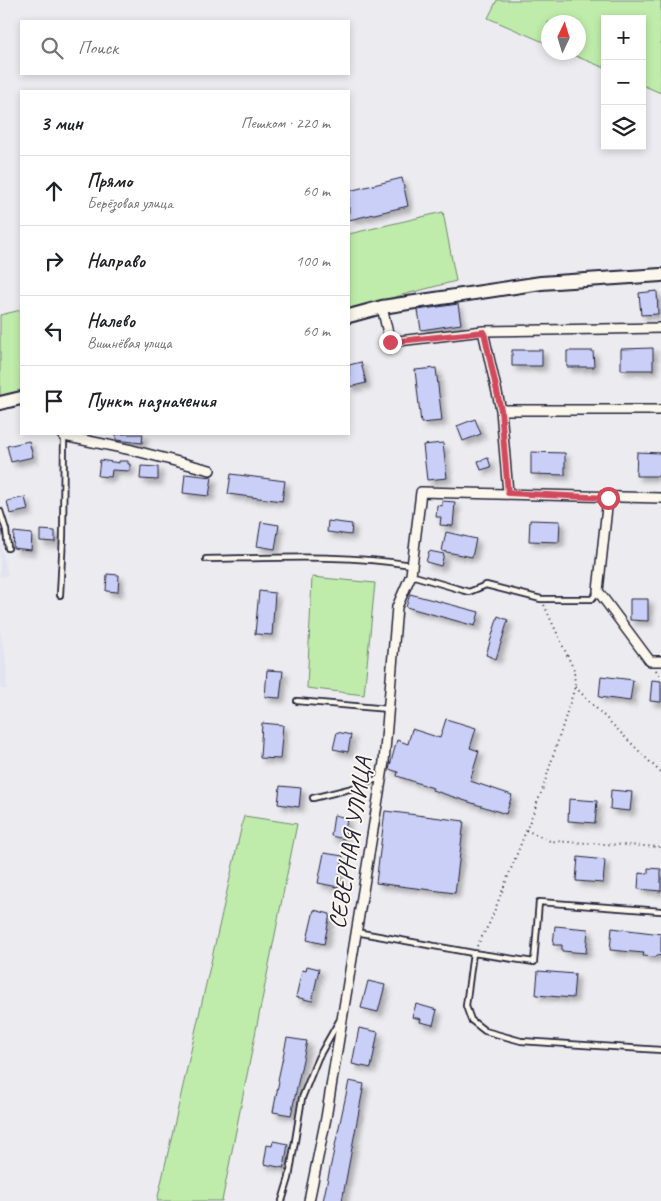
<!DOCTYPE html>
<html lang="ru">
<meta charset="utf-8">
<style>
:root{--surface:#fff;--page:#f2f2f2;--text:#202124;--muted:#757577;--line:#e0e0e0}
body{margin:0;font-family:Caveat,sans-serif;background:var(--page);color:var(--text)}
.controls{position:absolute;right:15px;top:15px;display:grid;overflow:hidden;border-radius:0px;box-shadow:0 2px 8px #0003}
.controls button{width:45px;height:45px;display:grid;place-items:center;padding:0;border:0;border-bottom:1px solid var(--line);background:var(--surface);color:var(--text);font:25px sans-serif}
.compass{position:absolute;left:541px;top:15px;width:45px;height:45px;border-radius:50%;background:var(--surface);box-shadow:0 2px 8px #0003;rotate:4deg}
.stop{position:absolute;width:15px;height:15px;margin:-11px;border:4px solid #d1495b;border-radius:50%;background:#fff}
.stop.end{background:#d1495b;border-color:#fff;box-shadow:0 1px 5px #0008}
.list{margin:0;padding:0;list-style:none}
h2{display:flex;justify-content:space-between;align-items:center;height:65px;margin:0;padding:0 20px;font-size:21px}
h2 small{font-size:16px;font-weight:400;color:var(--muted)}
.list li{display:grid;grid-template-columns:32px 1fr auto;gap:15px;align-items:center;box-sizing:border-box;height:70px;padding:0 20px;border-top:1px solid var(--line)}
.list b{display:block;font-size:19px;white-space:nowrap}
.list p{margin:0;font-size:16px;white-space:nowrap;color:var(--muted)}
.list em{font-size:16px;font-style:normal;color:var(--muted)}
.icon{flex:none;width:28px;height:28px;fill:none;stroke:currentColor;stroke-width:2;stroke-linecap:round;stroke-linejoin:round}
.map{position:relative;flex:none;width:661px;height:1201px;overflow:hidden}
.search{position:absolute;background:var(--surface);box-shadow:0 2px 8px #0003;left:20px;top:20px;width:330px;height:55px;display:flex;align-items:center;gap:12px;box-sizing:border-box;padding:0 18px;border-radius:0px;color:var(--muted);font-size:19px}
.panel{position:absolute;background:var(--surface);box-shadow:0 2px 8px #0003;left:20px;top:90px;width:330px;height:345px;border-radius:0px}
.map>svg:first-child{display:block}
</style>
<div class="map">
<svg width="661" height="1201" viewBox="0 0 661 1201">
<defs>
<filter id="shadow"><feDropShadow dx="4.5" dy="4.5" stdDeviation="2.5" flood-color="#0004"/></filter>
</defs>
<rect width="100%" height="100%" fill="#ecebef"/>
<filter id="ink" filterUnits="userSpaceOnUse"><feTurbulence type="fractalNoise" baseFrequency=".02" numOctaves="2"/><feDisplacementMap in="SourceGraphic" scale="10" xChannelSelector="R" yChannelSelector="G"/><feConvolveMatrix kernelMatrix="1 2 1 2 8 2 1 2 1" color-interpolation-filters="sRGB"/></filter>
<g filter="url(#ink)">
<path fill="#e2e3f1" d="M0,543L8,575L0,577Z
M0,630L6,660L7,689H0Z"/>
<path fill="#bfecaa" stroke="#708772" d="M497,0H661V93L642,85V19H605V68L568,53L578,52V22H548V44L488,18Z
M443,212L456,281L349,309V234Z
M21,310V397L0,403V315Z
M312,577L375,583L364,695L307,688Z
M244,816L297,824L222,1201H157Z"/>
<path fill="#c9cff7" stroke="#22223b" filter="url(#shadow)" d="M402,178L408,206L349,220V191Z
M657,291L658,314L641,315L639,293Z
M458,304L461,324L421,330L418,310Z
M653,348V370H621V349Z
M512,350H542V366H512Z
M567,351H593L594,367H567Z
M361,362L366,383L349,387V365Z
M436,368L442,421L421,423L415,370Z
M475,419L481,434L463,441L457,426Z
M116,434H143L142,443L116,440Z
M29,441L33,457L11,462L7,446Z
M443,443L447,478L427,480L423,445Z
M531,452L565,453V475L531,474Z
M637,452L661,453V476H636Z
M488,458L491,467L481,470L478,461Z
M100,460L119,463V461H128V464H130V471L112,470L111,477L98,476Z
M141,466L158,467V480L140,479Z
M185,474L212,477L209,496L183,493Z
M231,474L285,481L282,501L228,494Z
M25,497L28,510L10,514L7,501Z
M442,501L455,502L453,526L440,525L441,517H436L437,505L442,506Z
M530,520L560,521L559,542L529,541Z
M328,521L352,524L351,535L327,532Z
M261,522L279,525L275,549L257,546Z
M40,530L55,531V542L40,541Z
M14,532L32,534L31,550L13,548Z
M446,532L476,539L472,557L442,551Z
M429,551L444,554L441,566L426,562Z
M107,574L119,575L118,592L106,591Z
M259,591L275,593L272,635L255,634Z
M410,594L479,612L475,626L406,607Z
M630,599H648V621L630,620Z
M498,616L508,620L496,659L486,655Z
M267,670L283,671L280,698L265,697Z
M601,676L633,680L630,701L599,697Z
M652,680L661,681V702L650,701Z
M446,719L476,728L470,748L479,751L470,781L512,795L506,814L432,790L433,788L397,776L398,772L389,769L397,740L408,744L412,729L440,738Z
M262,723L283,725L280,759L260,758Z
M337,732L351,735L348,752L333,749Z
M280,786L301,788L299,807L278,804Z
M611,790L632,792L630,811L610,809Z
M569,799L597,801L595,823L568,821Z
M385,811L464,821L455,893L376,883Z
M334,815L347,818L344,839L331,836Z
M324,853L343,856L338,887L318,883Z
M578,857L605,860L603,883L576,881Z
M648,868L661,869V891L638,889L639,873L648,874Z
M314,910L330,914L324,944L307,940Z
M555,926L588,929L586,953L562,951V945H553Z
M612,928L661,934V956L657,955L656,957L643,956L644,953L610,950Z
M307,966L319,969L312,1001L296,997L302,970L306,971Z
M538,971L575,974L573,998L536,995Z
M368,981L385,985L378,1012L361,1008Z
M416,1004L437,1010L433,1025L420,1022L421,1019L412,1017Z
M359,1028L378,1032L371,1068L352,1064Z
M287,1038L307,1041L291,1115L273,1112L279,1081L278,1080Z
M349,1081L364,1084L342,1201H323Z
M273,1141L288,1144L284,1168L264,1164L267,1145L272,1146Z"/>
<g fill="none" stroke-linecap="round" stroke-linejoin="round">
<g stroke="#22223b" stroke-width="8">
<path id="lane" d="M0,511L6,530L8,548
M206,559C274,558 344,554 412,565
M411,575L469,592L486,585L541,599H592L598,591
M60,595L63,536L64,436
M297,701L388,709
M313,798L357,787L371,781L381,778
M356,932L473,953L534,962L539,902L661,911
M473,953L466,1006L471,1020L485,1031L521,1041L661,1050
M282,1201L289,1178L302,1098L318,1058L339,1021"/>
</g>
<g stroke="#22223b" stroke-width="12">
<path id="street" d="M382,307L390,342L483,331L661,328
M483,331L501,410L508,493
M501,410H661
M64,434V436L132,450L210,470
M608,498L598,591L650,661H661
M309,1201L326,1118L384,762L397,607L411,575L421,492L661,498"/>
</g>
<g stroke="#22223b" stroke-width="16">
<path id="secondary" d="M349,316L382,307L541,283L661,275
M0,403L21,398"/>
</g>
<path stroke="#22223b" stroke-width="2" stroke-dasharray="1 4" stroke-linecap="butt" d="M656,670L661,678
M575,687L661,773
M526,830L550,841L661,847
M477,946L490,922L543,788L575,687L574,670L544,605"/>
<use href="#lane" stroke="#fbf7ec" stroke-width="4.5"/>
<use href="#street" stroke="#fbf7ec" stroke-width="9"/>
<use href="#secondary" stroke="#fbf7ec" stroke-width="12"/>
</g>
</g>
<g fill="none" stroke-linecap="round" stroke-linejoin="round" filter="url(#ink)">
<path stroke="#d1495b" stroke-width="6" d="M390,342L484,332L501,410L508,493L608,498"/>
</g>
<g text-anchor="middle" dominant-baseline="central" stroke-width="4" stroke-linejoin="round" paint-order="stroke">
<g font-size="24" fill="#22223b" stroke="#fbf7ec">
<text transform="translate(350 843) rotate(-81)">СЕВЕРНАЯ УЛИЦА</text>
</g>
</g>
</svg>
<div class="controls">
<button>+</button>
<button>−</button>
<button><svg class="icon" aria-label="layers" viewBox="0 0 24 24"><path d="M12 4l9 5-9 5-9-5zM3 14l9 5 9-5"/></svg></button>
</div>
<svg class="compass" viewBox="-18 -18 36 36"><path d="M0-13l5 13h-10z" fill="#e53935"/><path d="M0 13l5-13h-10z" fill="#757577"/></svg>
<div class="stop" style="left:608px;top:498px"></div>
<div class="stop end" style="left:390px;top:342px"></div>
<div class="search"><svg class="icon" aria-label="search" viewBox="0 0 24 24"><circle cx="10" cy="10" r="6"/><path d="M15 15l6 6"/></svg>Поиск</div>
<section class="panel">
<h2>3 мин<small>Пешком · 220 m</small></h2>
<ul class="list">
<li><svg class="icon" aria-label="ahead" viewBox="0 0 24 24"><path d="M12 20V5M6 11l6-6 6 6"/></svg><div><b>Прямо</b><p>Берёзовая улица</p></div><em>60 m</em></li>
<li><svg class="icon" aria-label="right" viewBox="0 0 24 24"><path d="M7 20v-9h11M14 6l5 5-5 5"/></svg><div><b>Направо</b></div><em>100 m</em></li>
<li><svg class="icon" aria-label="left" viewBox="0 0 24 24"><path d="M17 20v-9H6M10 6l-5 5 5 5"/></svg><div><b>Налево</b><p>Вишнёвая улица</p></div><em>60 m</em></li>
<li><svg class="icon" aria-label="arrive" viewBox="0 0 24 24"><path d="M6 21V4h12l-3 4 3 4H6"/></svg><div><b>Пункт назначения</b></div></li>
</ul>
</section>
</div>
